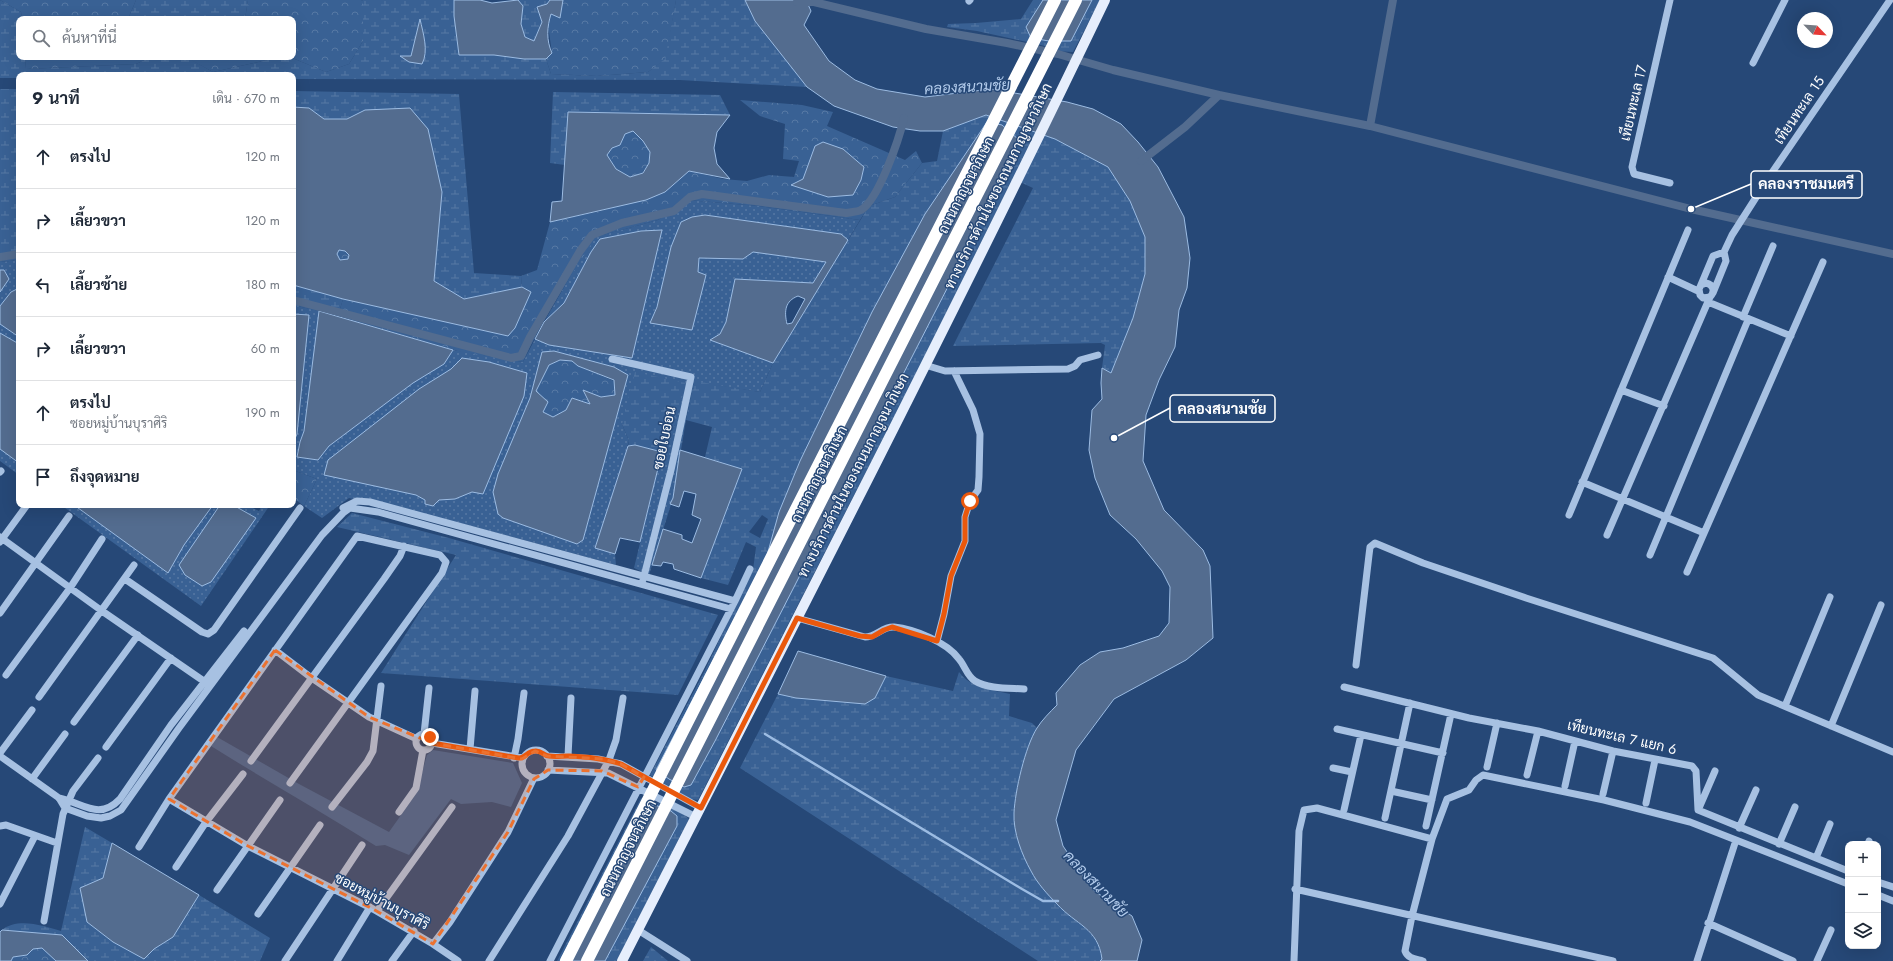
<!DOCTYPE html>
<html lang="th">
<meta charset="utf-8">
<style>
:root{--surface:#fff;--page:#f6f6f7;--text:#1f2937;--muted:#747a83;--line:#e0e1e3}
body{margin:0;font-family:Jost,Sarabun,sans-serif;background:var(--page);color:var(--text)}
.controls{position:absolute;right:12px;bottom:12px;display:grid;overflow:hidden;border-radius:8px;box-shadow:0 4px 16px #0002}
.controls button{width:36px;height:36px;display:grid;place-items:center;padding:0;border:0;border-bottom:1px solid var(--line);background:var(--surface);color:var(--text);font:20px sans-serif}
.compass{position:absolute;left:1797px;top:12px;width:36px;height:36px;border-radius:50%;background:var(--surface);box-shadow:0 4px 16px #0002;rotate:115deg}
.stop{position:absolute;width:12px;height:12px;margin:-9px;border:3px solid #ea580c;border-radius:50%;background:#fff}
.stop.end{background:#ea580c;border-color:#fff;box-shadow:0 1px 4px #0008}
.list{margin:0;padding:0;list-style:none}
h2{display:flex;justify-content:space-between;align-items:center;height:52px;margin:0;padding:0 16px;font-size:17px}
h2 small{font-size:13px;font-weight:400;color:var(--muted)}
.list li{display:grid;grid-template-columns:26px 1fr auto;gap:12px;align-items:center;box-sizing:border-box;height:64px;padding:0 16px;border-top:1px solid var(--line)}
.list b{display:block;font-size:15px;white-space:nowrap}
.list p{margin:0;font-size:13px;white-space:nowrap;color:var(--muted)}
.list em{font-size:13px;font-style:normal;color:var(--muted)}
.icon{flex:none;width:22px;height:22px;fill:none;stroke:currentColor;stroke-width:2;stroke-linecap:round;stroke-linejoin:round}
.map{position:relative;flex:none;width:1893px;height:961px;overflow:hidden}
.search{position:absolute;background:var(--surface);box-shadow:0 4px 16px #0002;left:16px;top:16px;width:280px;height:44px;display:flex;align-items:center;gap:10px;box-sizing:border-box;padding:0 14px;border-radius:8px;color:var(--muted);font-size:15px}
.panel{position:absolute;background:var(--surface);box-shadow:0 4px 16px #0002;left:16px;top:72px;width:280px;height:436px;border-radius:8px}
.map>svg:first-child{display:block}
</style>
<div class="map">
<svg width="1893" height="961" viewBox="0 0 1893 961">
<defs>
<pattern id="grass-dots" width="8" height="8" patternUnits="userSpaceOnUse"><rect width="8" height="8" fill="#396194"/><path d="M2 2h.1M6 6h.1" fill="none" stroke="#5779a4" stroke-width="1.8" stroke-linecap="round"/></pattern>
<pattern id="forest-crowns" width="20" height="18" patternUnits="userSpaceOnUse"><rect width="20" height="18" fill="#396194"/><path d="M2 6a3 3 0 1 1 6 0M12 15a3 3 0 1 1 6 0" fill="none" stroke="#5779a4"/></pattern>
<pattern id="wetland-marsh" width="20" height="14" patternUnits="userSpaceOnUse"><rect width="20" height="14" fill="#396194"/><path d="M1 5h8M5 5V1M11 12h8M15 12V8" fill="none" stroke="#5779a4"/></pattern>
</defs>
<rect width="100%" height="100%" fill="#264877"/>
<path fill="url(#grass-dots)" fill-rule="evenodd" d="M687,200L759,206L860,220L848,240L841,234L705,215L692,217L650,323L706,275L698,272L699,258L743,259L753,252L826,262L813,283L735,279L726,322L720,334L711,340L773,363L760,392L694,382L686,420L673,498L649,575L634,568L662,452L675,425L622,424L629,441L596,548L615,554L616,565L464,524L349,498L322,518L304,506L317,479L293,470V443L297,434L309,316L293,314V305L319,311L304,431L300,442L297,457L318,460L329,446L413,383L444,364L453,350L523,362L535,339L549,345L632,358L662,230L641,231L600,239L591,252L564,303L544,322L571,275L595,237L658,220ZM554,351L614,367L628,375L583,540L578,544L498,474L530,398L542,352Z
M19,260V288L11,292L0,306V292L9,279L4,270H0V262Z
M0,324L19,337V344L0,333Z
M0,449L19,463V475L0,461Z
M61,505H74L168,573L184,545L213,505H220L179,565L256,518L233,505H247L259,511L262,505H270L201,606Z"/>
<path fill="url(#forest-crowns)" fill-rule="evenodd" d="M0,0H136L128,19H22L21,12Z
M248,0H361L363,1V41L349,64L326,72L290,57H293V19H245Z
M563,0H676L666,59L648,72L597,76L551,74L546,59L552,53L548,25L551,13L560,18Z
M25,57H151L136,64L26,69Z
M198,57H281L213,72L189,59Z
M740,100L802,105L833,112L827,126L905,160L916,151L922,163L895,197L869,206L860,220L759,206L687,200L658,220L596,237C570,277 543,318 523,362L461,352L338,316L343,299L508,336L531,292L522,287L521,276L537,270L550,222L601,211L665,192L689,171L723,179L747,181L769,175L794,177L799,161L783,159L785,124L760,116ZM843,149L864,167L792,185L803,179L809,165Z
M633,131L643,141L650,151L649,163L642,173L630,177L616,169L607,155L612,148L620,145L625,134Z
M339,250H345L350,255L348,259L340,260L337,254Z
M560,360L572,361L578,366L614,381L615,395L601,397L583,391L590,405L572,398L566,410L553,417L542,412L536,391L549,365Z
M293,470L317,479L304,506L293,498Z
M42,948L56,961H11L13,957L27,955L33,949Z"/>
<path fill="url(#wetland-marsh)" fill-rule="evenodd" d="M0,0L21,12L22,19H19V57H25L26,69L136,64L151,57H198L190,59L213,72L281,57H290L326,72L349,64L363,41V1L361,0H454V16L459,55H494L524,59H546L551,74L597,76L648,72L665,59L676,0H745L755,21L807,87L680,80L293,79V75H19V78H0ZM420,20L422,64L401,56H411Z
M136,0H248L245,19H128Z
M518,0H550L534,41L525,37L521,24L523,6Z
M1033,0H1100L1073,52L1056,51L1045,46L977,31L947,27L948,24L976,23L1021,19Z
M0,89H19V260L0,262Z
M293,91L459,94L474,273L521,276L522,287L464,299L434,281L442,192L365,110L347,119H324L309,108L293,107Z
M553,92L720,95L730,115L569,112L565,165L550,163Z
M986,115L1055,139L1108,167L1130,201L1145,237V274L1133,318L1111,373L1102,368L1105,345L1101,343L953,346L1033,188L1022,183L1010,184L914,378L698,800L691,799L650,775L703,674L753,570L756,547L746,542L728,585L701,578L742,469L705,457L712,427L686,420L694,381L760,392L773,363L869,206L895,197L922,163L937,161L943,131ZM762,515L768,519L760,538L749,532Z
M293,285L343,299L338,316L293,305Z
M635,372L686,383L675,425L662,452L635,445L628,446L629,441L622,424Z
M352,513L449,538L718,615L678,695L381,673L456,555L337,527Z
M959,672C971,688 992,690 1010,694L1009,716L1032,723L1037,728C1022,759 1009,808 1019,843C1022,854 1033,866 1040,876C1046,886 1051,899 1060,907C1078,925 1098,931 1102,959L1100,961H1038L740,768L778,694L796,698H875L886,676L953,691Z
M641,798C658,802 677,808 689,819L617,961H557Z
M85,827L112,843L103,878L87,922L113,942L144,959L154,949L173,937L199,895L270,938L260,961H88L61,935L2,930C18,917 44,926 61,931Z
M651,947L668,961H643Z"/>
<path fill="#396194" d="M217,737L299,784L389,832L416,794L427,755L433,750L513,763L522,783L511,807L492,802L461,804L451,799L409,855L385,845L376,846C322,812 265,780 211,746Z"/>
<path fill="#536c8f" stroke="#9cbce3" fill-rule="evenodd" d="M454,0H480L492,3L518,0L523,6L521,24L525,37L534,41L542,22L537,7L547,4L550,0H563L560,18L551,14C547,27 546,40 552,53L546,59H524L494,55H459L454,16Z
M745,0H806L811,11L804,25L829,61L855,80L877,89L925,97L991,89L1067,102L1093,109L1121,124L1138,142L1158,167L1184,217L1190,258L1187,288L1179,310L1175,347L1159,380L1146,415L1143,461L1164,510L1203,550L1210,566L1213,638L1186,660L1114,699L1076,750L1056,820L1063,846L1093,890L1132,916L1142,940L1137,961H1100L1102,959C1098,928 1076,925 1057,904C1048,895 1037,883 1031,871C1022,855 1013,832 1014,813C1015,791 1025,747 1037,728C1042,720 1050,712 1057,705L1056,693L1080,665L1100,652L1123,648L1159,636L1169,623L1170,587L1162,571L1136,539L1110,515L1095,478L1089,450L1092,410L1102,399L1101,383L1102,368L1111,373L1133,318L1145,274V237L1130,201L1108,167L1055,139L986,115L943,131H920L893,127L834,106L807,87L755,21Z
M1043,0H1092L1071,41H1049L1031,38L1026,27Z
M420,19C423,33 429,51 422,64L409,62L400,56H411Z
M293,107L309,108L324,119H347L365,110L410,108L428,129L442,192L434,281L464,299L522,287L531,292L515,328L508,336L343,299L293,285ZM339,250L345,251L349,255L348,259L340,260L337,254Z
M568,112L730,115L717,132L714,148L717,164L730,179L689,171L665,192L646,200L550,222L552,202L562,201ZM633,131L643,141L650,152L649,163L643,173L630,177L616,169L607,155L612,148L620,145L625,134Z
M987,122L1002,125L1019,140L975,234L715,741L691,785L684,787L669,779L656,770L766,559L779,512L800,461L872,312L925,214Z
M823,142L843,149L864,167L861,180L853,195L828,197L791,185L803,179L815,146Z
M705,215L841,234L848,240L773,363L710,340L720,334L726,322L735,279L813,283L826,262L753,252L743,259L699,258L698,272L706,275L692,330L650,323L657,307L671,247L681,222L692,217ZM798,296L805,299L792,323L787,324C784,311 785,301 798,296Z
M662,230L632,358L549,345L535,339L544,322L564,303L591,252L600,239L641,231Z
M0,270H4L9,279L0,292Z
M19,288V337L0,324V306L11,292Z
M319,311L453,350L444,364L413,383L329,446L318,460L297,457L300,442L304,431Z
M293,314L309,315L297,434L293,443Z
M0,333L19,344V463L0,449Z
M554,351L614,367L628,375L583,540L577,544L503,518L498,514L493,492L498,474L530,398L542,352ZM560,360L572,361L578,366L614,380L615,395L601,397L583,390L590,404L572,398L566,410L553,417L543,412L548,402L536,391L549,365Z
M462,358L489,362L527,373L524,396L483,494L472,492L455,499L439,500L433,506L425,504V500L416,495L324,475L328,460L419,389L451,369Z
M635,445L662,452L640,542L620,538L615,554L595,548L628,446Z
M680,450L742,469L701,578L674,569L673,564L663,562L661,566L652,565L663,529L682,535V539L692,543L701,519L692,515L696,494L684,491L679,507L670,504L673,498Z
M74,505H213L184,545L168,573Z
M220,505H233L256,518L211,582L202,586L185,575L179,565Z
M798,651L886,676L875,698L865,704L796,698L778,694Z
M655,805L671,811L677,816V826L605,961H560L640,808Z
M112,843L199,895L173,937L154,949L144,959L113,942L87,922L80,888L103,878Z
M2,930L62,935L88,961H56L42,948L33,949L27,955L13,957L11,961H0V932Z"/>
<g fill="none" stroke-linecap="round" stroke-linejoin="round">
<path stroke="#9cbce3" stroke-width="2.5" d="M765,734L1022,889L1043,901H1058"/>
<path stroke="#536c8f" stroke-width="8" d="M797,2H814L926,29L1007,43L1058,54L1113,70L1219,95
M1370,126L1691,209L1893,254
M1141,161L1185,127L1219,95L1370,126L1393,0
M0,257L19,254
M293,300L511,358L521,356L530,337L580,251L592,235L622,223L674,211L690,197L702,194L846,213C850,212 857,212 861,210C879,199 899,139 904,118"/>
<path stroke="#a7c1e2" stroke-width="7" d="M1670,0L1632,167L1634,174L1670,183
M969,1L970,0
M1753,63L1785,0
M1668,277L1698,291
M1700,287L1713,256L1724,252
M1713,293L1726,261L1724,252L1732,235L1769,177L1890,0
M1708,302L1791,336
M1743,317L1773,246
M612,359L691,377L671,470L643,580
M925,365L945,371L1068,369L1075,366L1080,360L1098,355
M1621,390L1664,406
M0,472L1,471
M1582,482L1704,533
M343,508L357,501L370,502L735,601
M1569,515L1688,230
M1607,535L1710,297C1715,292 1714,285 1706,283L1701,285L1699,289L1700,295L1703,298L1710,297
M0,537L102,611L208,684
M0,542L27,505
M1650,555L1748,320
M1687,572L1823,262
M125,579L202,632L208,634L214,630L300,508
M0,613L69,516
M797,618L865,637C876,637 883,626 894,627C914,629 947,642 959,659C965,666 967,676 975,681C988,689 1009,688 1024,689
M937,641L944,614L951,576L965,541V517L970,501L978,490L979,477L980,434L973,410L954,371
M275,650L309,676L369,717L417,739
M1356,665L1369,555L1370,547L1375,543L1423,563L1526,598L1713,658L1758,695L1893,752
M6,675L70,588L102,539
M1344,687L1469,718L1538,731L1613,751L1692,766L1696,771L1698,810L1848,871
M39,697L134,565
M1785,706L1830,597
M74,722L138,635
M1831,726L1881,605
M1337,729L1443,753
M424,734L429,688
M416 742a8 8 0 1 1 16 0a8 8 0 1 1-16 0Z
M432,743L523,758
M106,747L171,658
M470,749L475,691
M522 764a14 14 0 1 1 28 0a14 14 0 1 1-28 0Z
M0,753L32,710
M0,756L59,798L65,808L87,816L101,818L110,816L121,810L179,728L322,535L343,513L350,508L378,512L731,609
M547,756L598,759L621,764L701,808
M568,756L571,698
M514,758L518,739L524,693
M251,761L384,579L400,556L404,546
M1487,767L1497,723
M1333,768L1352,772
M548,770L608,773L696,817
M1527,775L1538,731
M32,779L65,734
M1565,786L1575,741
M1391,791L1432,800
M1603,794L1613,751
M59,798C83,803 99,821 120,799L171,725L244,631
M169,799L248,846L373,909L433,944L450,922L508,832L534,778
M1646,803L1655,760
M332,807L367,762L373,751L381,686
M1699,808L1715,771
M1344,810L1361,735
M399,812L416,788L423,750
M1385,818L1410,703
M0,826L6,825L57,843
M1426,826L1451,714
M1739,828L1756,790
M1779,844L1795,807
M1868,844L1869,841
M139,847L169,799L357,536L440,555L446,562L442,573L290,783
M1816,858L1830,824
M176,867L206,822L243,774
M1878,882L1893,887
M1295,889L1613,961
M217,890L280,800
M1878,895L1893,901
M0,904L35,836
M377,911L452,807
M258,914L320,825
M44,921L63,814L73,791L98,758
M1708,923L1793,961
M638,930L687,961
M433,944L458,961
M285,961L362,845
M337,961L370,907
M392,961L414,931
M489,961L568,836L609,760L616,740L623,698
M550,961L735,601L750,569
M1294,961L1299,831L1304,810L1317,808L1432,839
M1423,961C1416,959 1408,959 1405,951L1412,916L1432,839L1447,799L1469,790L1476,780L1483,775L1604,800L1690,822L1848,884
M1697,961L1736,840
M1817,961L1831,930"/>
<path stroke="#e6eefc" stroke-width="10" d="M622,961C785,642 950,323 1105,0"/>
<path stroke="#fff" stroke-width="12" d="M566,961L1055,0
M587,961L1076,0"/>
</g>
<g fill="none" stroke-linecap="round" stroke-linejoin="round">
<path stroke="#ea580c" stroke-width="5" d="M430,737L432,743L519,758C525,758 528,751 535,751C541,750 544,756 549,756C555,757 562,756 568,756C585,757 604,758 621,764L701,808L797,618L860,636L872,637L884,630L892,627L937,641L944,614L951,576L965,541V517L970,501"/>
</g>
<path fill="#eb7230" fill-opacity="0.2" stroke="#eb7230" stroke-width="3" stroke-dasharray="8 5" stroke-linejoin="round" d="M275,650L369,717L432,743L522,759L535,751L547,756L603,759L621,764L644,777L638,787L602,771L548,770L534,779L508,832L433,944L373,909L248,846L169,799Z"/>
<g text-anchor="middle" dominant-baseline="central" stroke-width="3" stroke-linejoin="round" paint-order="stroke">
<g font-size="14" fill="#fff" stroke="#264877">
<text transform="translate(1633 103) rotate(-77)">เทียนทะเล 17</text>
<text transform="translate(1799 110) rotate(-56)">เทียนทะเล 15</text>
<text transform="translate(966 185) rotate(-63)">ถนนกาญจนาภิเษก</text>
<text transform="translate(998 186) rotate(-64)">ทางบริการด้านในของถนนกาญจนาภิเษก</text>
<text transform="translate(664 438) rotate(-78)">ซอยใบอ่อน</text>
<text transform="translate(819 474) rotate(-63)">ถนนกาญจนาภิเษก</text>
<text transform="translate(853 475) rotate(-63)">ทางบริการด้านในของถนนกาญจนาภิเษก</text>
<text transform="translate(1622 737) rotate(13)">เทียนทะเล 7 แยก 6</text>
<text transform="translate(628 848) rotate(-63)">ถนนกาญจนาภิเษก</text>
<text transform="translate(382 901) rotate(28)">ซอยหมู่บ้านบุราศิริ</text>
</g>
<g font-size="15" font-style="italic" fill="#b2cbeb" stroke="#264877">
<text transform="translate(967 87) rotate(-3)">คลองสนามชัย</text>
<text transform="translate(1096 884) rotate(46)">คลองสนามชัย</text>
</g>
</g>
<path fill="none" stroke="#fff" stroke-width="1.5" d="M1691 209L1751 184M1114 438L1170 408"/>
<g fill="#fff" stroke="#264877" stroke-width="1.5">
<circle cx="1691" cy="209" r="4"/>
<circle cx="1114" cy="438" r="4"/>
</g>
<g fill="#264877" stroke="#fff" stroke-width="1.5">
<rect x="1751" y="171" width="111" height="27" rx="4"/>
<rect x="1170" y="395" width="105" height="27" rx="4"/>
</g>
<g font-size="15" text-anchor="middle" font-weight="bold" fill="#fff">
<text x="1806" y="189">คลองราชมนตรี</text>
<text x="1222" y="414">คลองสนามชัย</text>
</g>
</svg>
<div class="controls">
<button>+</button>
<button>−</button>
<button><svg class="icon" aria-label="layers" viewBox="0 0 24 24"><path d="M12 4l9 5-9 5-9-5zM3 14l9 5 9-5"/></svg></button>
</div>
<svg class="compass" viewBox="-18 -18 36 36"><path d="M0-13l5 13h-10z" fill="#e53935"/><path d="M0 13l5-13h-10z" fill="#747a83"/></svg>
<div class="stop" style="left:970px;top:501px"></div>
<div class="stop end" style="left:430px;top:737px"></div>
<div class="search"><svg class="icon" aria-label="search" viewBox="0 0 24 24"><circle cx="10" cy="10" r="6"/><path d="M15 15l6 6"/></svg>ค้นหาที่นี่</div>
<section class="panel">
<h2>9 นาที<small>เดิน · 670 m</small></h2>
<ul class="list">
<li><svg class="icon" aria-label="ahead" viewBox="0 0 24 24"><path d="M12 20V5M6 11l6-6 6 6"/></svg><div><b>ตรงไป</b></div><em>120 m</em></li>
<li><svg class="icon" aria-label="right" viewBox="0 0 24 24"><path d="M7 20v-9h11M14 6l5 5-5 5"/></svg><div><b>เลี้ยวขวา</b></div><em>120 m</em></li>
<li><svg class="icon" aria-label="left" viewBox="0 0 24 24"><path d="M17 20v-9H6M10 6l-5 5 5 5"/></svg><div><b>เลี้ยวซ้าย</b></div><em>180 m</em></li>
<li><svg class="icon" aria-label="right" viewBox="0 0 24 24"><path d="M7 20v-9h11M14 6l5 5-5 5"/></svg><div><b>เลี้ยวขวา</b></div><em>60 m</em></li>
<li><svg class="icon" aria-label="ahead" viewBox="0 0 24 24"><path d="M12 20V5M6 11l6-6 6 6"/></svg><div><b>ตรงไป</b><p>ซอยหมู่บ้านบุราศิริ</p></div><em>190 m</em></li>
<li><svg class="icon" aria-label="arrive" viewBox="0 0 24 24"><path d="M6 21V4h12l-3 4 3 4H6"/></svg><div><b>ถึงจุดหมาย</b></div></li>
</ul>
</section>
</div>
